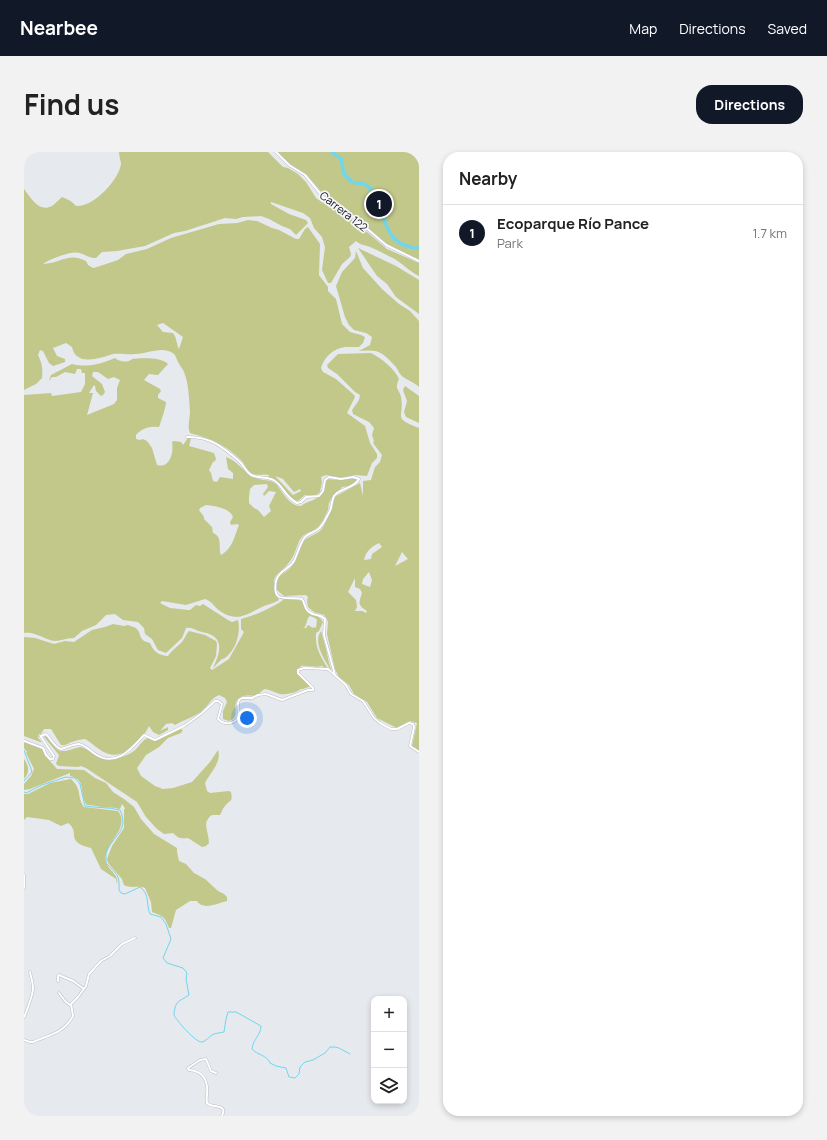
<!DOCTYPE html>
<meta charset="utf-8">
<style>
:root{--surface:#fff;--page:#f2f2f2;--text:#222;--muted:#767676;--line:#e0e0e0;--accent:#111827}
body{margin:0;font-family:Manrope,sans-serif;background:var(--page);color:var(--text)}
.controls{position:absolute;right:12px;bottom:12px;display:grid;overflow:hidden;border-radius:8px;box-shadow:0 2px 6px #0003}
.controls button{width:36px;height:36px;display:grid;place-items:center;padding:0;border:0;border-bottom:1px solid var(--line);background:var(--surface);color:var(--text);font:20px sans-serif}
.you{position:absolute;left:223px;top:566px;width:14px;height:14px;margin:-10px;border:3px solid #fff;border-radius:50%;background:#1a73e8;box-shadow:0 0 0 6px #1a73e833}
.badge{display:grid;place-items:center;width:26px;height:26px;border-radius:50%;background:var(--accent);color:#fff;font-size:13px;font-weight:700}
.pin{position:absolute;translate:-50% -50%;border:2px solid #fff;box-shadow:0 1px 4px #0006}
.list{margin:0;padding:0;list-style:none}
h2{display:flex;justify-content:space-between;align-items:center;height:52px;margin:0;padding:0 16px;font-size:17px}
h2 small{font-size:13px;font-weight:400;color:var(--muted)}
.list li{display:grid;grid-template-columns:26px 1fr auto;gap:12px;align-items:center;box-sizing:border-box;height:56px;padding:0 16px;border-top:1px solid var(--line)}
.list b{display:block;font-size:15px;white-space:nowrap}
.list p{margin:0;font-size:13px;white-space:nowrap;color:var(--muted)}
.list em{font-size:13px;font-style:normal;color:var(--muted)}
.icon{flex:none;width:22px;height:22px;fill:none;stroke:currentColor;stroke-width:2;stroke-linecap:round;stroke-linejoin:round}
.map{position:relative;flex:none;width:395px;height:964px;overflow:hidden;border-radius:16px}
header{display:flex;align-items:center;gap:24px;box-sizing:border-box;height:56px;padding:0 20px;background:var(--accent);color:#fff}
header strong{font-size:19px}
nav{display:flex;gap:22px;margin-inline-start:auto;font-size:14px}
.intro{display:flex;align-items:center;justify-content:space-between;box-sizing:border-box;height:96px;padding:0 24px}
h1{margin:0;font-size:28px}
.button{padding:10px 18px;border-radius:16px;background:var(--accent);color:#fff;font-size:14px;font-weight:700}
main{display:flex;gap:24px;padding:0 24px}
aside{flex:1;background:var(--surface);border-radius:16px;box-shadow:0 2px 6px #0003}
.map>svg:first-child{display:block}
</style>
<header>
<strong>Nearbee</strong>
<nav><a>Map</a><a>Directions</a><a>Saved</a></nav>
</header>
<div class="intro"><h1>Find us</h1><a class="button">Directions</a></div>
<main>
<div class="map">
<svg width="395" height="964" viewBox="0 0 395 964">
<rect width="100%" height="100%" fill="#e6e9ed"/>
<path fill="#c1c889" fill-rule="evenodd" d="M95,0H244L259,15L264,16L274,22L282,30L292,46L301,52L317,58L363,97L395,111V124C385,119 378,111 369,106C362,103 354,98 346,95C341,93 336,93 332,89L325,95L327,102L326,105L318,112L307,131H304L298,118L301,95L298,85L290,76L286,66L279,61L247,50V52L265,62L282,68L284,71L272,83L266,77L258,74L245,67L237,64L219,65L212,67L201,66L161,79L150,81L121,94L93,99L78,100L72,106C65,106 62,103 56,101C48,98 26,107 19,112C38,111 44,100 62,109L64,113L69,116L73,115L94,108L102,102L123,97L147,86L195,72L213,71L224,68L233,69L248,76L255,78L272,87H275L281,77L284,75L296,92L295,123L304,135V139L312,147L318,172L326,180L337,183L341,185L339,191L335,195C330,195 326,195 321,195C310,196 300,205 297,216L299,220L312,227L330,243L331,245L323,261L341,274L346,291L353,302V306L348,311L343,324L331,323L319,326L302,323L297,325L298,330L296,340L292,343H281L274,349C263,348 255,330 244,325L245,323C239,321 234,325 227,321C223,318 221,313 218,309C202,293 188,287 166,281C163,274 166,267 166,260C165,247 165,232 160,220C159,217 156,214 154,210C153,208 152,204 150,202C139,193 123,202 111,202C103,203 97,201 89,202C76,206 52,215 48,195L42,191L29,196L33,204L41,207V210L29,214L25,211L19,199L16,198L14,203C18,211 19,217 18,226L12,232L0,238V37C7,46 15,61 28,54C31,52 34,48 38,45C42,47 46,48 49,51C51,53 51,54 54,54C70,54 95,28 97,12C97,9 95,4 95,0ZM139,171L159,185L155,197C152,191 153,186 149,181L139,180L133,173ZM251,324L259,327L270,340L276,337L277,339L269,343Z
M253,0H395V107L376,99L363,92L319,54L300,43L282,22L266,12Z
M334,96L372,114L395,128V162L372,145L363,132L353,124Z
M332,99L339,116L358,137L375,152L386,159L395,169V235C390,230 385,229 379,225C376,223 374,218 372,215C358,200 356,197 335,199L346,193L348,185L342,181L330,178L325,173L321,165L312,134L318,120L331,106Z
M347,201C357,206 371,217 375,227C370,238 375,236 377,245C381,266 367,265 395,276V599L388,594L393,571L386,569L373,576L353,566L343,550L330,542L325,533L315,525L311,517L303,482L304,470L303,467L300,463L290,460L284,455L283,449L284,445L282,443L260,444L253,438C251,421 260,424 268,414C274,407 275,397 280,389C285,383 295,383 299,375C302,371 302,367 304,364C305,361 308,359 308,356C310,351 309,348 312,344L336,331L339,344V329L347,328L351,315L356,310L358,303L349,291L350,289L348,283L350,276L345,270L329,262L328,258L335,248L336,243L331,240L313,222L304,216L303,213L314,202ZM355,391L358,395L348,402L347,407L340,408C342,399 347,395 355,391ZM378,400L384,407L371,414ZM345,420L348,428L346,435L338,432L339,427ZM331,426V435L336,437L338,441C335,451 333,453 343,459L342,461L338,459H331L333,455L332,448L324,440Z
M91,206C95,210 104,211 108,207C117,206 138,205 144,212L134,223L125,222L120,228L136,237L137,239L134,243V246L142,250C142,255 137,269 135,275C126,274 118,276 112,283V287L116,288L119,287L123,289L128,296L133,313C146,317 150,300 148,290L150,289L157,290L159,293L164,286H167L165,294L190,301L192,307L191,309L189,310L185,318L187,321L189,329L193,330L196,325L209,327V321L204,317L202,305C215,310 219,320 232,326C238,329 247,327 252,332C259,340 265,354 277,354C283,349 295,348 299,340C301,337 301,331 302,327L316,328L331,326L333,328L326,334L318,335C315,340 309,343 306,349C304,352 305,354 304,358C302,362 298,371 295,374C290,380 281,380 277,386C273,392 272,400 268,406C257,425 242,419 255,448C250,451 245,452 240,454C223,462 214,471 196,459C190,455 188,449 181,447L162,453L138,449L136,451L146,456L164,458H166L172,453L176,454L179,452L204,468L208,470L214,468C217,481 212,498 201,506C197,508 199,506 196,509C193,511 192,514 189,516C197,499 201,484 178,480C172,479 169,475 162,476L158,486L142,501L134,498L128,487L121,482L120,476L114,470L99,468L91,462L82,463L72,473L58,479L50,486C42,486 37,489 31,489C20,488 12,479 0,481V243L27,241L28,244L57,240L61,232V221H58L57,217H53L51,222L41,220L32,225H28L25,229L27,223L48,212C63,216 77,212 91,206ZM69,220H74L84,227L90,225L96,228L93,236V248L90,252L63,263L69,241H65L70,233L71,234L72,239L77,244L79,243L81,240L78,232L68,224ZM243,332L244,335L239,342L240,344L245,339L252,340L245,354L247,359L240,365L234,358L230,356L225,351V345L226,337L230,333ZM182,353C191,354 206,356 209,365L206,370L207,373L213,372L215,373C210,385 209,396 197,403C194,395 199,385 189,381L188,375L180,367V365L175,358L176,356Z
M381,234L395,244V271L382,265L380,260L383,249L379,238Z
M260,447H272L278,449L282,457L297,467L299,470L295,479L292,481C291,496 296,503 303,515L301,516L298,514C291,516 284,513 277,514L273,520C275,525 283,529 287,534L279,537H277C272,541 259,544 253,541C248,539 246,538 241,537C238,538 235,542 233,543C226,545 220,541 214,547C207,555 218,564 205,569L199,567V559L203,550L201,546L195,543C185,548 186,552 179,558C171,565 159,568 151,573L148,571L142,572L136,579L144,575V578L135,583L129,580L125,574C118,588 100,609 82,601C74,598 69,591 61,587C58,587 54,588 51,589C45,590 43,594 37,593L27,577H20L17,582H15L14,586L18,590H16L0,584V485L11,486L30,492L41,489L50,490L68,478L81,475L89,472L100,474L104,473L112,476L115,480L117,486L120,489L126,491C129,499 135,504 144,504C148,498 153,495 158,490C161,486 162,482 165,479L181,483L192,489L193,492L192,504L186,516L188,518L205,507L220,480L217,477V467C227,465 253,454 260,447ZM286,464L291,466L293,468L292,476L290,475L289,476L284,473L282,476H279L281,475L284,466Z
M297,479L302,497L305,511L308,520C302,510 288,491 297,479Z
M156,577L159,578L157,581L144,586L135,595L122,603L113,616L117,624L131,634L139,637L149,636L168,630L186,610L194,598C198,610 186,621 181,631L183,639L186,641L205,639L207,640C209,651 206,647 201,654C198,657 198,660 196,663H188C177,670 185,680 185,691L182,694L178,695L164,686C157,687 154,686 149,681L140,682L133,677L122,665L113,650L62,616L57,614L54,615L35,614L32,612L35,603L20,585L22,584C26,588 28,592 32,596C38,603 49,596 57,595C63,597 68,601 73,604C84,610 100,606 110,599C115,595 118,588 124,586C132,591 136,587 143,582C147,580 152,579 156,577Z
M0,589L20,598L24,607L33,617L60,618L71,626L82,631L89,640L100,647L110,655L117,667L130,682L153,696V700L155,709L162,712L170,721L181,727L194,739L200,742L203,745V749C194,751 179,759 173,749H166L152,758L147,776H145C141,764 138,764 128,760L127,750L121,736C114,733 107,737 100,733L98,727L84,711L83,707L88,694L100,676V658L101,656L98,652L96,657C89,655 84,656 78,655C72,654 69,653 63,653C54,642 64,628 46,624V621L6,637L0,638V632L7,624L10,617L2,601L3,600L0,596Z
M0,607C5,614 6,620 0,627Z
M47,627C59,638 52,644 60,655L94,659C106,674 85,688 82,702C78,717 96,720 93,732L92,727L77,717L67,696C40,690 57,680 44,671L37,674L25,668L3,665L0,668V642H4L26,631Z"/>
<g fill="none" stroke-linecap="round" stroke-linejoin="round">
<path stroke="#72d6eb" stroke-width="1" d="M0,598C2,606 6,612 8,620L0,629
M0,640L2,641L18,633L42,625L51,626L56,632L61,654C73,656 85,655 96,658C106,679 88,684 82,701C82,704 82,708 82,711C92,722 96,722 95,738L97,741L101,742L116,735C126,742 122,753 126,762L137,765L142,772L147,787L139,806L143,811L159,816L163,821L162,827L165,843C155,850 151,848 150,863C152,868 172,891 178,890C182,889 185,885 188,883C191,881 196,881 200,880L202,867L204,860H212L237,874C237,883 229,887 228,897C233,903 243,903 246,911L252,914L262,916L265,925L271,926L275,922L276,915L281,910L289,908L301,901L306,895H311L315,896L326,902"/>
<path stroke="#72d6eb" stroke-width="3.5" d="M308,0L317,7L320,22L328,30C331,31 337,31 340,32C363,42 353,86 383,94C387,95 391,97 395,96"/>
<g stroke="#bbbdc2" stroke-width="3">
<path id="minor" d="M252,0L265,13L281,23L299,45L318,55L362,93L395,109
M163,285C185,284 199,295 215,309C220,313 221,319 227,323C235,327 244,324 251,329C259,334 261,345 273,351L277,350L282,345L295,344L299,339L301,328L305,325L317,327L329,325L335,327C330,337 317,335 310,344C308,348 308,351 307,356C307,357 299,373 297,374C293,380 287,380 282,384C277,388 273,403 270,409C266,416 257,418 253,426C251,431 250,440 254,444C259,448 271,445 278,447C281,451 280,455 284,459C289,464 296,462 301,467L300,483L311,523
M0,589L19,596L22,603L26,607H29L30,604L17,585V584L22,582C27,587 30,595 37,597C42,596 49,592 55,592C61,593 65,598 71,602C92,616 107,597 120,583L131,588L160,574L178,561L191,549H194L198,552L194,567C200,573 209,573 215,565L214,551L215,548L218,546H228L234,543L242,542L258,548L284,538H289V536L274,521V518L280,516L304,517L322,533L327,542L339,549L350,566L356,571L367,577H373L385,571L389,572L390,575L386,594L395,600
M0,723V736
M34,829V824L35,823L49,829L60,837
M35,841L41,849L46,853
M0,865C3,859 9,842 9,836C9,831 7,825 6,820
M0,888L6,890H9C25,883 40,881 49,864L47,852L54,845L62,834L65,822L77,809L86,804L98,792L111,786
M192,921L187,919L182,907L176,908L164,916L165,918C175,919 181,923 183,934C184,939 182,945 183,951C189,957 204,951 198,964"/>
</g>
<use href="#minor" stroke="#fff" stroke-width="2"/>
</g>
<g text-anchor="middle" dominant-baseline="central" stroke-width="3.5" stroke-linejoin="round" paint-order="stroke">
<g font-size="11" fill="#151618" stroke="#f4f6fa">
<text transform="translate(320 59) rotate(38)">Carrera 122</text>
</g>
</g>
</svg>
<div class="controls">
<button>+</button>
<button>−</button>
<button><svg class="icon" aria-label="layers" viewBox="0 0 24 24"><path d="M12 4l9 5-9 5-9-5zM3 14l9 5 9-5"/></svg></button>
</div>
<div class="you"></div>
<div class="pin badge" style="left:355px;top:52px">1</div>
</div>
<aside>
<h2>Nearby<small></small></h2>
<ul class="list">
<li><span class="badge">1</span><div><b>Ecoparque Río Pance</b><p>Park</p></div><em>1.7 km</em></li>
</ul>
</aside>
</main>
